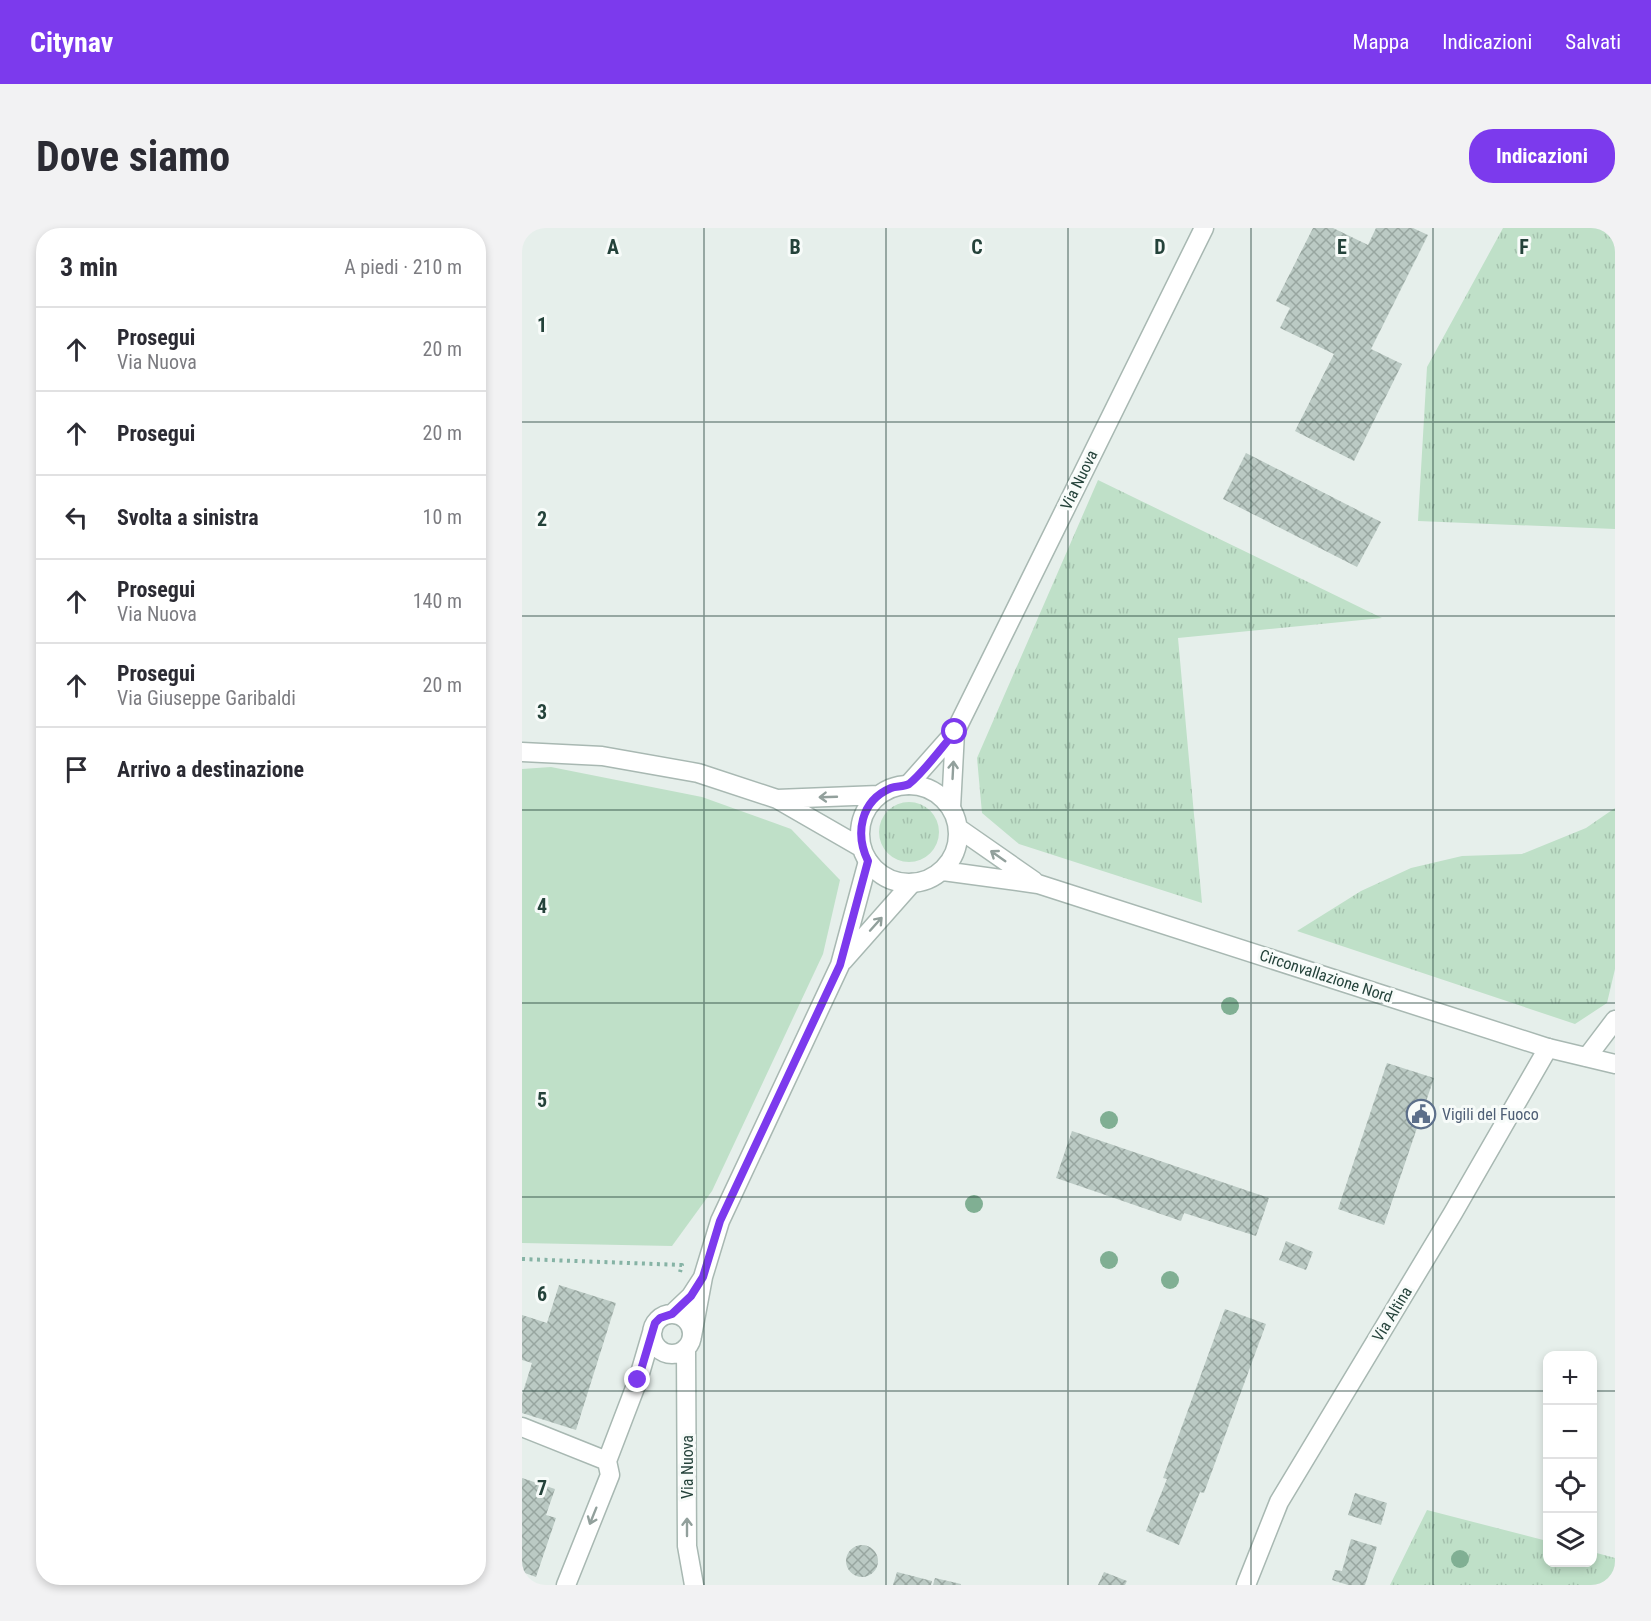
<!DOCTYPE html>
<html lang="it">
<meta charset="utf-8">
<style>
:root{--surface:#fff;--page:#f2f2f3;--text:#2b2b33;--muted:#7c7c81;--line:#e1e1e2;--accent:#7c3aed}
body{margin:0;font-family:"Roboto Condensed",sans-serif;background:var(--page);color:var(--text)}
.controls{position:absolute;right:18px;bottom:18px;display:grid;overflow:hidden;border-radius:12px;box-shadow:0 3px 9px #0003}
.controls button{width:54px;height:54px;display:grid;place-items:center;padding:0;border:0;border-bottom:2px solid var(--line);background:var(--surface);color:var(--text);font:30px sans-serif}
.stop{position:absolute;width:18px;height:18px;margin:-14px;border:4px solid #7c3aed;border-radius:50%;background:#fff}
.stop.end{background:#7c3aed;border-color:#fff;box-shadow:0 2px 6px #0008}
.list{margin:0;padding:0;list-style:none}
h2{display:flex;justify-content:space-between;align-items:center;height:78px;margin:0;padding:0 24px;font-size:26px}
h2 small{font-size:20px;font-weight:400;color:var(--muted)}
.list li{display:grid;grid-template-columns:39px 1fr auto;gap:18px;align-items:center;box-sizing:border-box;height:84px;padding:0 24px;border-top:2px solid var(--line)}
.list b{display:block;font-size:22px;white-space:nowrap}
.list p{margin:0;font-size:20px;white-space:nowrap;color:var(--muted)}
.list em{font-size:20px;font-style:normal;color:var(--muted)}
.icon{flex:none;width:33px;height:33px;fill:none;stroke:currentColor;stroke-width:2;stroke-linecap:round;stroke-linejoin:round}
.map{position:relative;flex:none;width:1093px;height:1357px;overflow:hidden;border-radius:24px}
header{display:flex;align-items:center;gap:36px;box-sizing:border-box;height:84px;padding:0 30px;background:var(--accent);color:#fff}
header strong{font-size:28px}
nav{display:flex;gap:33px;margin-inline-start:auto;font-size:21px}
.intro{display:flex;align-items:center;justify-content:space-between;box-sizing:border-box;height:144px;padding:0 36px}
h1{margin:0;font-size:42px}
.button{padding:15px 27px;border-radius:24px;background:var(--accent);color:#fff;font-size:21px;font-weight:700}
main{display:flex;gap:36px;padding:0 36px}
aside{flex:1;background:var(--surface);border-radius:24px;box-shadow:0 3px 9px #0003}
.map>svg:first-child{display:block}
</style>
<header>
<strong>Citynav</strong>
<nav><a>Mappa</a><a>Indicazioni</a><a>Salvati</a></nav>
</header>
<div class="intro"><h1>Dove siamo</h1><a class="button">Indicazioni</a></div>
<main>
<aside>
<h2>3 min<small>A piedi · 210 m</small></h2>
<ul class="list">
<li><svg class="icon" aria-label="ahead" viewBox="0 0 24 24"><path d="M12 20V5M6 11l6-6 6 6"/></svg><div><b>Prosegui</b><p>Via Nuova</p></div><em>20 m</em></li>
<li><svg class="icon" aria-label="ahead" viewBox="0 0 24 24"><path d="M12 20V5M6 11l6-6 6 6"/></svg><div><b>Prosegui</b></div><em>20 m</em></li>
<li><svg class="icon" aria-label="left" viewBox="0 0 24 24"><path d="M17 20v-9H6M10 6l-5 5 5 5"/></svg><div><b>Svolta a sinistra</b></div><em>10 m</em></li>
<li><svg class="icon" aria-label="ahead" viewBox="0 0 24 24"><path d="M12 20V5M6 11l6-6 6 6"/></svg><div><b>Prosegui</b><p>Via Nuova</p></div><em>140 m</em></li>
<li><svg class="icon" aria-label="ahead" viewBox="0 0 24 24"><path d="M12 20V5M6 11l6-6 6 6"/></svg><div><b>Prosegui</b><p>Via Giuseppe Garibaldi</p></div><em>20 m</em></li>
<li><svg class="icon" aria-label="arrive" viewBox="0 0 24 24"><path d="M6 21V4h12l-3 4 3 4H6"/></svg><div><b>Arrivo a destinazione</b></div></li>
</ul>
</aside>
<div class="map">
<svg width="1093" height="1357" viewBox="0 0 1093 1357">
<defs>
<pattern id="grass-tufts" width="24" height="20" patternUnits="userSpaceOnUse" patternTransform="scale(1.5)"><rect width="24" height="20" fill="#bfe0c8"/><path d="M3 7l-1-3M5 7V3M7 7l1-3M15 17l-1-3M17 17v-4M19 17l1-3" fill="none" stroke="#a4c1ad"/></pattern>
<pattern id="building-cross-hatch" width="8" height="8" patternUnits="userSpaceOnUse" patternTransform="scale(1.5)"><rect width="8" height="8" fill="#bbcac4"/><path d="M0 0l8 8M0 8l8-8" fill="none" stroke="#98a6a0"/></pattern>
</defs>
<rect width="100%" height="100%" fill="#e6efeb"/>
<path fill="url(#grass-tufts)" d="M981,0H1093V301L896,293L905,139Z
M576,252L860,390L656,410L680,675L497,616L460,585L455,530Z
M357 604a30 30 0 1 1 60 0a30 30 0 1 1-60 0Z
M1093,580V741L1085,775L1053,796L775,703L839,663L889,640L940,628L1000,626L1064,600Z
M905,1282L1025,1313L1026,1334H1070L1071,1324L1093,1330V1357H868Z"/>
<path fill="#bfe0c8" d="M29,539L180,569L269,601L318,652L301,726L190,963L150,1018L0,1015V541Z"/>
<path fill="url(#building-cross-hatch)" d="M791,0H811L846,17L854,0H891L906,7L849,121L880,136L832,233L773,203L812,126L758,100L768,80L754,73Z
M724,225L859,294L835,339L701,271Z
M865,835L912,850L862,997L816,981Z
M550,903L747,970L734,1008L662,985L659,993L534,950Z
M764,1013L791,1024L784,1042L757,1032Z
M37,1057L94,1075L54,1202L0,1185V1167L10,1135L0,1132V1087L25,1095Z
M703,1081L744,1096L682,1265L678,1264L657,1317L624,1303L645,1251L641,1250Z
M0,1250L33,1261L24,1287L34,1290L14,1349L0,1344Z
M833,1265L865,1275L859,1297L826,1287Z
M829,1311L855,1319L843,1357H826L810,1352L813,1342L820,1343Z
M324 1333a16 16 0 1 1 32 0a16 16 0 1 1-32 0Z
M375,1344L410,1353L409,1357H371Z
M582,1344L605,1353L603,1357H576Z
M413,1350L439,1356V1357H411Z"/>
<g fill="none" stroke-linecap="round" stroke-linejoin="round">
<g stroke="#a8b8b2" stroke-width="21">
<path id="minor" d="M386,557L433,504L682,0
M429,580L433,504
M321,733L390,655
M1065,829L1093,792
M150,1086L169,1068L180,1051
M130 1106a20 20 0 1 1 40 0a20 20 0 1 1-40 0Z
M170,1108L181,1049L198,993L318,737L346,633
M164,1120L165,1318L172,1357
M0,1199L85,1233
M44,1357L88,1247L85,1233L116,1152L131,1101
M724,1357L757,1274L931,985L1026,820"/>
</g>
<g stroke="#a8b8b2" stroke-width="21">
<path id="tertiary" d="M0,524L80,528L176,545L255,571L340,620
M338 606a49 49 0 1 1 98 0a49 49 0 1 1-98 0Z
M255,571L357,567
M436,600L512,653
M421,643L516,656L1026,820L1093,836"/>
</g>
<path stroke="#86b3a5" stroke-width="4" stroke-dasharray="3 4.5" stroke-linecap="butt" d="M0,1031L160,1037L158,1044"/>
<use href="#minor" stroke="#fff" stroke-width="18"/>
<use href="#tertiary" stroke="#fff" stroke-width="18"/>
</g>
<g fill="#80af93">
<circle cx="708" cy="778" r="9"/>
<circle cx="587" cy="892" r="9"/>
<circle cx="452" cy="976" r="9"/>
<circle cx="587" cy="1032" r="9"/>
<circle cx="648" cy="1052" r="9"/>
<circle cx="938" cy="1331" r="9"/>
</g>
<defs><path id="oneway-shaft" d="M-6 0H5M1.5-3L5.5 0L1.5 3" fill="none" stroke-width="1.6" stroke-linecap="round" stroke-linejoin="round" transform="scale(1.5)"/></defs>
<g stroke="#92a09c">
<use href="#oneway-shaft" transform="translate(431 542) rotate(-87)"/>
<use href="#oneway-shaft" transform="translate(306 569) rotate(178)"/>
<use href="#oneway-shaft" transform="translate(476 628) rotate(-145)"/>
<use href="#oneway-shaft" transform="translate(354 696) rotate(-48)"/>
<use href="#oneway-shaft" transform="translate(71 1288) rotate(112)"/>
<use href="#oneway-shaft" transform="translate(165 1299) rotate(-90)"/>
</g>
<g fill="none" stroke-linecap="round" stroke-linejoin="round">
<path stroke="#7c3aed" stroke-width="8" d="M116,1152L133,1095L138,1090L150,1086L169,1068L181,1049L198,993L318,737L346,633C333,606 338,573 369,560C374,558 382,559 387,556C402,544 420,519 433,504"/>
</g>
<path fill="none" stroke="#24423a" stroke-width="1.5" stroke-opacity="0.55" d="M182,0V1357M364,0V1357M546,0V1357M729,0V1357M911,0V1357M0,194H1093M0,388H1093M0,582H1093M0,775H1093M0,969H1093M0,1163H1026M1070,1163H1093"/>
<defs>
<g id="civic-ring" transform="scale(1.5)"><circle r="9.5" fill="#f7fbf9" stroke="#5c6f8a" stroke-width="1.5"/><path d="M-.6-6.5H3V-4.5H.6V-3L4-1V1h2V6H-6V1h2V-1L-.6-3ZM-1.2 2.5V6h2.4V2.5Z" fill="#5c6f8a"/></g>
</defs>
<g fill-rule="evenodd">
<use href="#civic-ring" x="899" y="886"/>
</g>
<g text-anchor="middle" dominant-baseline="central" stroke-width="6" stroke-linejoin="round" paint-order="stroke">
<g font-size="16" fill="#24423a" stroke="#f7fbf9">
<text transform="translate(557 252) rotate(-64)">Via Nuova</text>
<text transform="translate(804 748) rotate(18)">Circonvallazione Nord</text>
<text transform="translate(870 1086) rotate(-59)">Via Altina</text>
<text transform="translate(165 1239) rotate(-90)">Via Nuova</text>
</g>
<g font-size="16" fill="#4e5e75" stroke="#f7fbf9" text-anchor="start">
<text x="920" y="886">Vigili del Fuoco</text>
</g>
</g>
<g font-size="20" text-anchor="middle" font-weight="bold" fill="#24423a" stroke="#f7fbf9" stroke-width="6" stroke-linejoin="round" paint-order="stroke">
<text x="91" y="26">A</text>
<text x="273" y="26">B</text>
<text x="455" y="26">C</text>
<text x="638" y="26">D</text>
<text x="820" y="26">E</text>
<text x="1002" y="26">F</text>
<text x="20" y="104">1</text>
<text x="20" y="298">2</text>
<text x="20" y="491">3</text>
<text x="20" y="685">4</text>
<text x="20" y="879">5</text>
<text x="20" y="1073">6</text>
<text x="20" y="1267">7</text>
</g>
</svg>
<div class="controls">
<button>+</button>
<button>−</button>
<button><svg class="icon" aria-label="locate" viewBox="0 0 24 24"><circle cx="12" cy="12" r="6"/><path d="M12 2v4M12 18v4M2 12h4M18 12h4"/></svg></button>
<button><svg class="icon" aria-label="layers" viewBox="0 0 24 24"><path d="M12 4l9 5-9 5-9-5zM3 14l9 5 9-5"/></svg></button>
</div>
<div class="stop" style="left:433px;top:504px"></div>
<div class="stop end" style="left:116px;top:1152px"></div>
</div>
</main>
